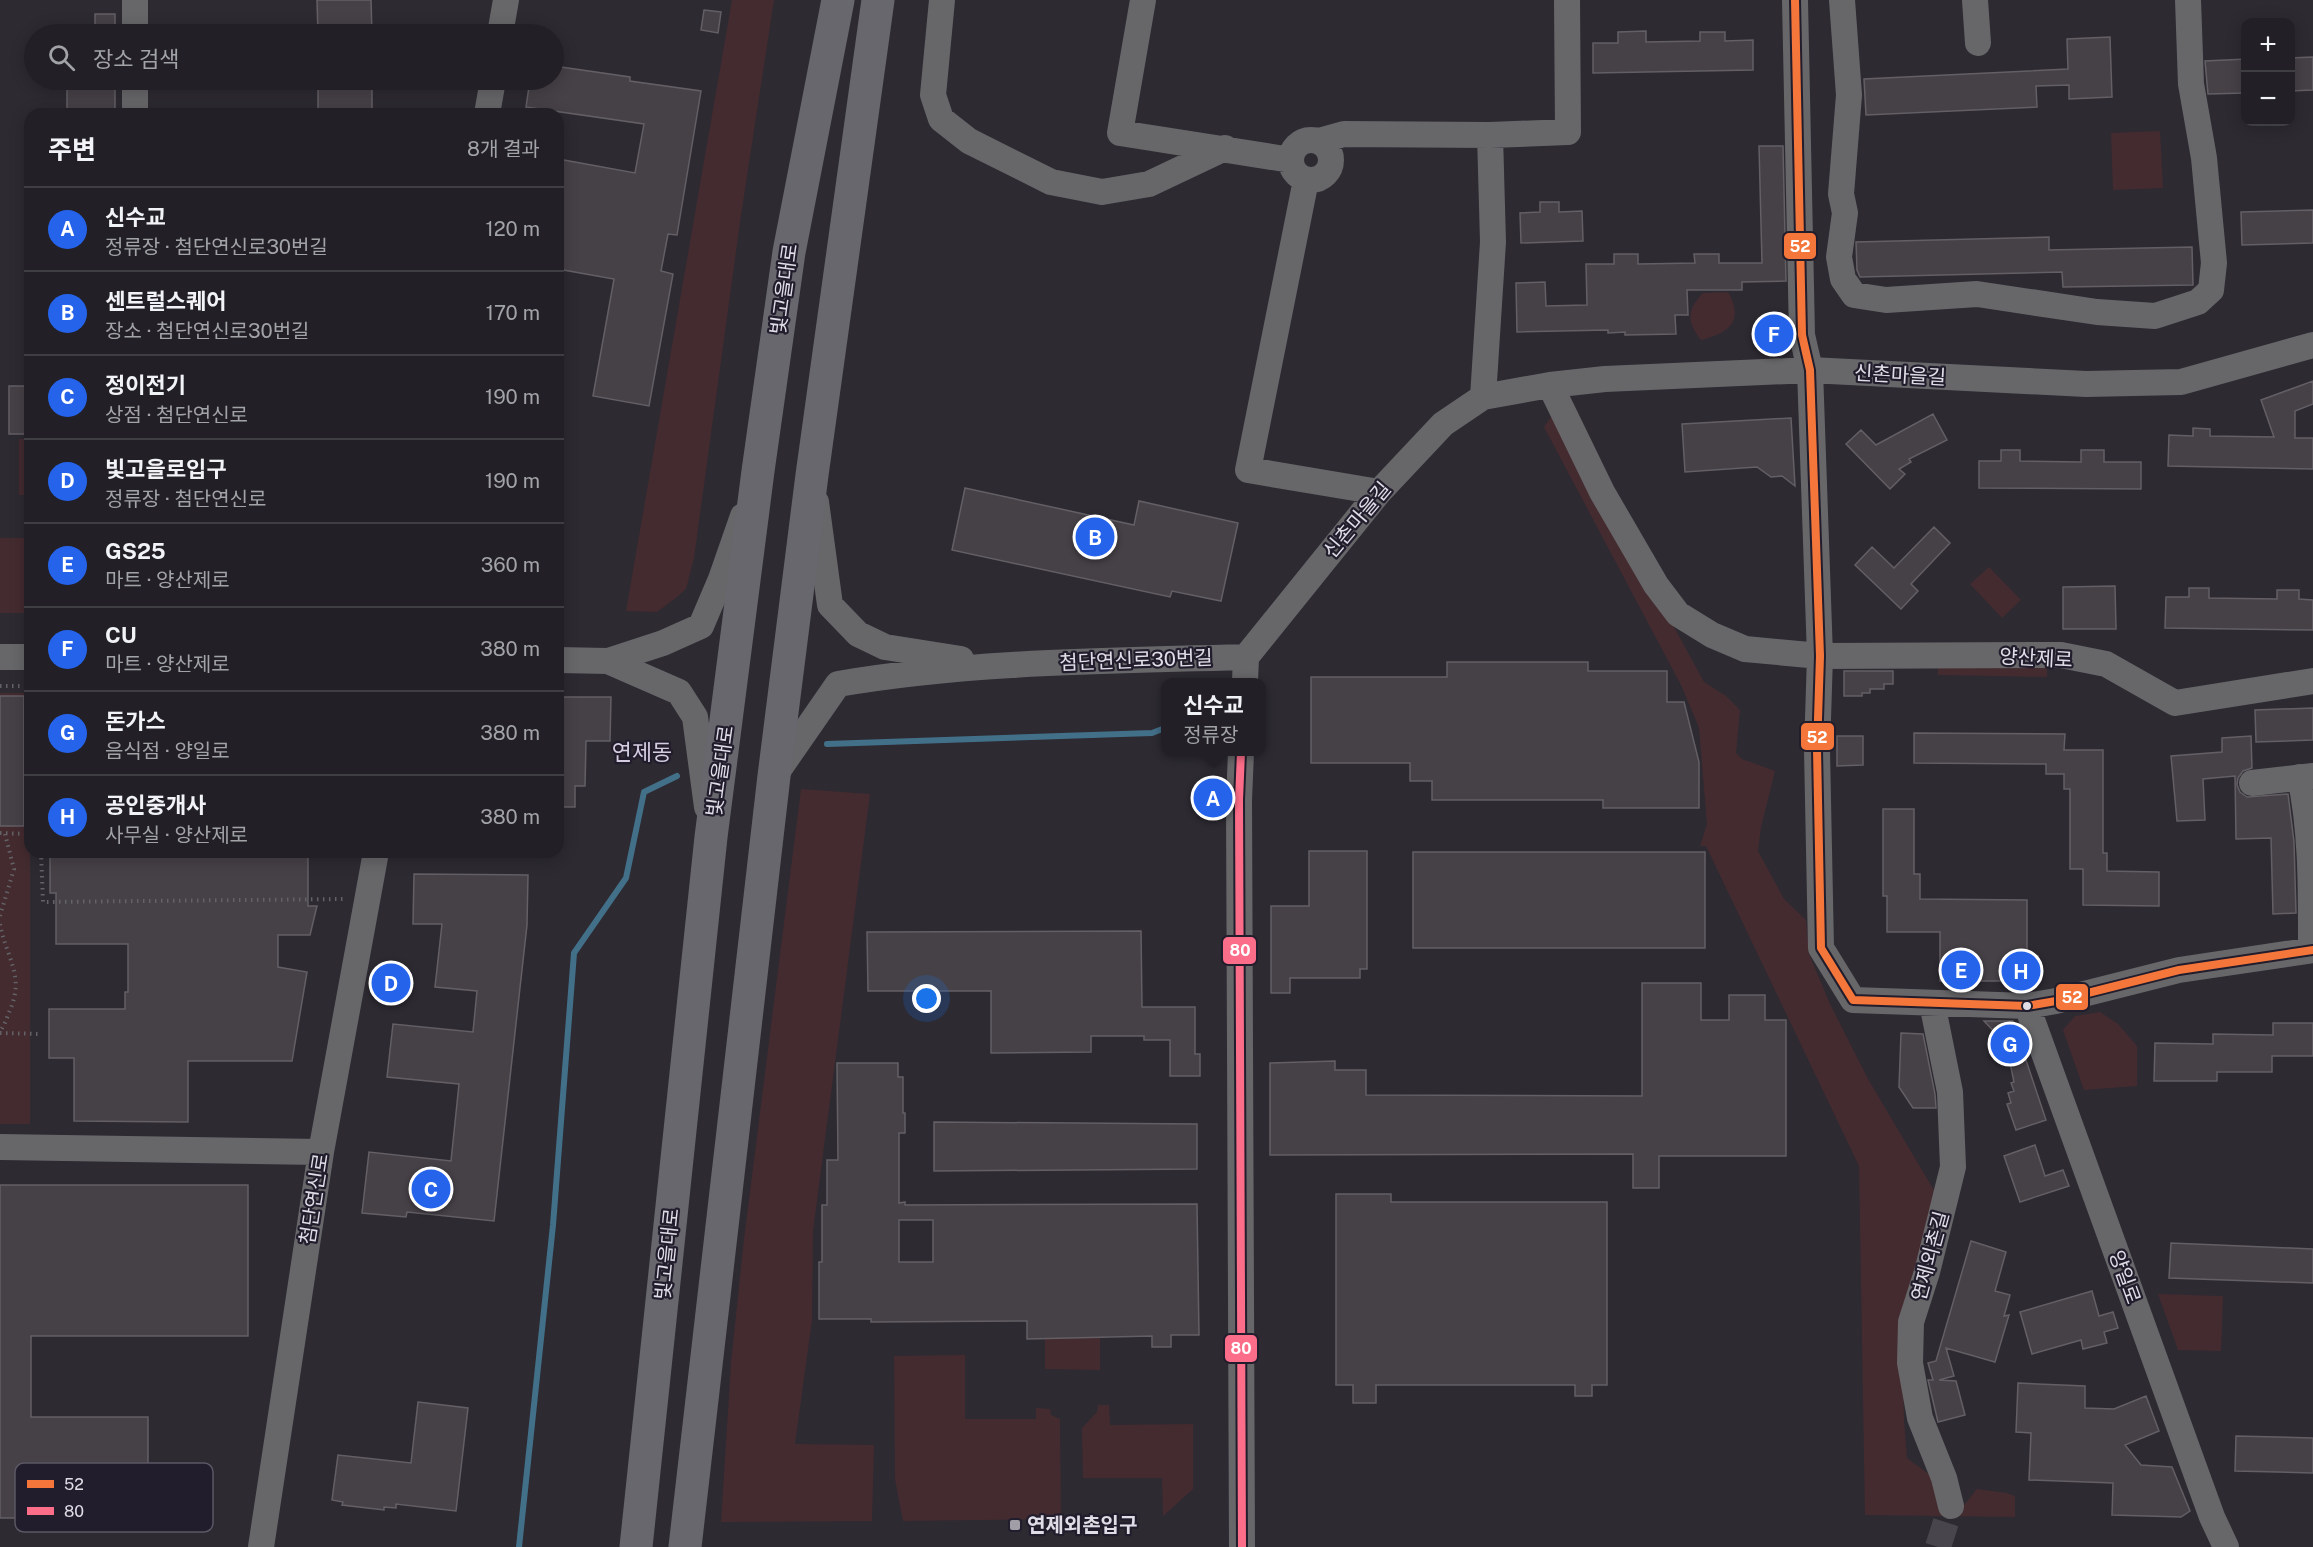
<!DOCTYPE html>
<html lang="ko">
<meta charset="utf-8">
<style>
:root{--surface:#222026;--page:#2e2d32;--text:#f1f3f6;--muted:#a2a3a7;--line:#3f3e43;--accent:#2563eb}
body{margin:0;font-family:"Public Sans","Noto Sans KR",sans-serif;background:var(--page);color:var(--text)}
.controls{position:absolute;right:18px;top:18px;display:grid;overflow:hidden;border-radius:12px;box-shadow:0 3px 15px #0003}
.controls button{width:54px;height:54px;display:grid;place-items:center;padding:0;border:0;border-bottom:2px solid var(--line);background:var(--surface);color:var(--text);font:30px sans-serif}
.you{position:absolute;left:927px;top:999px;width:21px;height:21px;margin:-15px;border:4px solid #fff;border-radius:50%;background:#1a73e8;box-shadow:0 0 0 9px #1a73e833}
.badge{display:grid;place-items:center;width:39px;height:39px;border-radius:50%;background:var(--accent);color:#fff;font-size:20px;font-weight:700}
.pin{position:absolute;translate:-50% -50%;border:3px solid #fff;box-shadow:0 2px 6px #0006}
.popup{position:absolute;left:1161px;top:678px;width:105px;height:78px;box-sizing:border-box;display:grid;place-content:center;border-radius:12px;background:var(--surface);filter:drop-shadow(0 2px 4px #0005);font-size:20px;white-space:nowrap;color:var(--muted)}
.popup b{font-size:22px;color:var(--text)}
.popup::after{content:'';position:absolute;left:50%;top:100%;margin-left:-12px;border:12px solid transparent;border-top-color:var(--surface)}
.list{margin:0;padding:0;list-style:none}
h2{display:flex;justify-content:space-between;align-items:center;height:78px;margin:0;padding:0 24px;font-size:26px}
h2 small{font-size:20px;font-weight:400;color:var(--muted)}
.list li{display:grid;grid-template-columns:39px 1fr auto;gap:18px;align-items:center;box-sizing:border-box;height:84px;padding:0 24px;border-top:2px solid var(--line)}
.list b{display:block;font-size:22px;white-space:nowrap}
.list p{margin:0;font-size:20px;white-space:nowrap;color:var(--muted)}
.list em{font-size:20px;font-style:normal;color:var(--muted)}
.icon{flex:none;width:33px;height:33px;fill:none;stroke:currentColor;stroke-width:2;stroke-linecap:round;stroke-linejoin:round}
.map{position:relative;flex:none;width:2313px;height:1547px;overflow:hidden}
.search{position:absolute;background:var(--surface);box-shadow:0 3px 15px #0003;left:24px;top:24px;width:540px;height:66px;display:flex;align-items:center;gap:15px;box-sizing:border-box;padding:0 21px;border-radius:33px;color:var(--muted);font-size:22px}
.panel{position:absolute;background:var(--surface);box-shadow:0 3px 15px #0003;left:24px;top:108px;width:540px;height:750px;border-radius:18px}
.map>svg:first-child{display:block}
</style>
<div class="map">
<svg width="2313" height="1547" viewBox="0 0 2313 1547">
<rect width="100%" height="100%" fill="#2d2a32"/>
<path fill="#442b30" d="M732,0H774L740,222L694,558L686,589L677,597L657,612L626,611Z
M2160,131L2163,188L2113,190L2111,133Z
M1728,292C1745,322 1728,333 1701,340C1686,321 1687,310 1703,293Z
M1551,417L1562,421L1704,682L1726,696L1740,710L1736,753L1742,759L1775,771L1761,827L1758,851L1784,899L1806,920L1809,954L1830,1004L1868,1079L1935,1192L1902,1336L1904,1420L1907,1458C1930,1476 1941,1476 1938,1508L1961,1509L1977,1489L2007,1493L2015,1496V1517L1865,1515L1859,1166L1706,846H1700L1707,824L1699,728L1682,687L1544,427Z
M19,439H30V495H19Z
M0,538H30V613H0Z
M1989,567L2021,600L2002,618L1970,584Z
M1938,661L2047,664V677L1938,675Z
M0,693H30V1124H0Z
M801,789L870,794L813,1231L812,1320L795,1444L874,1445L872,1521L721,1522L731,1363L744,1239Z
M2100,1012L2118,1024L2137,1046V1086L2084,1090L2063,1030L2075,1016Z
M2158,1294L2223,1296L2221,1351L2178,1350Z
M1045,1338H1100V1370L1045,1369Z
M965,1355V1419H1036V1408L1050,1409L1051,1415L1060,1419L1061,1519L903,1521L895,1479L894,1356Z
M1098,1405H1109L1110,1425L1193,1424V1489L1163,1516L1162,1478H1083L1082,1428L1097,1412Z"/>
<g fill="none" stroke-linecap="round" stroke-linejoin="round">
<path stroke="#437089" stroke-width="6" d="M827,744L1152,733L1165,728
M519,1547L553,1225L574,953L626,878L644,792L677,776"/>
</g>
<path fill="#464147" stroke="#635f65" stroke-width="1.5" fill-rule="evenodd" d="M317,0H371L372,34H318Z
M704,10L721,12L718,33L701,30Z
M95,14H115V33H95Z
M1646,31V42L1700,41V32H1725V41L1753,40V70L1593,73V43H1618V32Z
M2110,37L2112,97L2069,99V85L2036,86L2037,107L1866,115L1864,79L2068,69L2067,39Z
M2313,57V90L2290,91V58Z
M2246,59V93L2208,94L2205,61Z
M554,66L630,77V81L701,91L677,235L668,234L661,271L673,274L649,406L593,396L614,279L558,269V159L635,173L644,124L526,107L530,80H554Z
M67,80H115V114H67Z
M318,80H372V110H318Z
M1759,146H1783L1786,281L1742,282V290H1687L1688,315H1675L1676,334L1625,335V332L1608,333V330L1517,332L1516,283L1545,282L1546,306L1587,305L1586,264H1614V254H1638V264L1695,263L1694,254H1719V263H1762Z
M1540,202H1559V212L1582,211L1583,241L1521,243L1520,213L1540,212Z
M2313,210V243L2242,245L2241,212Z
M2049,237V250L2192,247L2193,285L2063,287L2062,272L1860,277L1857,270L1856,242Z
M1787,322V339L1761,344L1760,330L1774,323Z
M2313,381V404L2295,411V438H2313V469L2168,466L2169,435L2193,436V428L2210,429V436L2274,437L2261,400Z
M9,386H30V434H9Z
M1933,414L1947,440L1909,459L1911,462L1899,469L1905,474L1890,489L1846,444L1861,430L1876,445Z
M1791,418L1795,486L1782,476L1771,477L1757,467L1685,472L1682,424Z
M2001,450H2020V461L2081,462V450H2104V462H2141V489L1979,488V461H2001Z
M965,488L1134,525L1139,501L1238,523L1221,601L1172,591L1170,597L952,550Z
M1934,527L1950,543L1911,584L1918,591L1901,609L1855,565L1872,547L1894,568Z
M2115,586L2116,629H2063V587Z
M2189,588H2209V598L2277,599V590H2299V599L2313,600V630L2165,628L2166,597H2189Z
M1447,662H1588V671H1667V702H1684L1699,762V808H1603V800H1432V781H1410V763H1311V677H1447Z
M1844,671H1893V684H1884V689H1870V693H1862V696H1844Z
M0,696H24V826H0Z
M558,697H611L610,741H586L585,786H575V807H558Z
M2313,708V740L2256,742L2255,710Z
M1914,733L2065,734L2064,750H2103V853H2107V871L2159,872V906L2083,905V869H2070V789H2064V774H2046V764L1914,763Z
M1837,736H1863V765L1837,766Z
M2251,736L2252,768L2243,771L2238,778L2237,785L2240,792L2247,797L2288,794L2294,842L2296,913L2273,914L2271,838L2236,839L2235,776L2203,779L2205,820L2177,821L2171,756L2222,752V738Z
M1883,809H1914V874H1920V899L2027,900V956H2038V981H1940V932H1887V896H1883Z
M1309,851H1367V969H1360V978H1290V993H1271V906H1309Z
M50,852H308V906H317L310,935H278V967L307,972L292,1061H188V1122L74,1121V1058H49V1009H125V992H128V944H56V893H50Z
M1413,852H1705V948H1413Z
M414,874L528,875L527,925L494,1221L407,1212L406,1217L362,1213L369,1152L451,1161L459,1084L387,1077L393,1024L473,1032L477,991L435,987L442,924H413Z
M1141,931L1142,1007H1195V1054H1200V1076H1170V1040H1144V1036H1091V1052L991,1053V991H868L867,932Z
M1642,983H1701V1020H1729V995H1765V1020H1786V1156H1659V1188H1633V1154L1270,1155V1063L1335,1061V1070H1366V1095L1642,1096Z
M1984,1021H2013L2046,1120L2016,1130L2007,1104L2011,1103L2008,1093L2014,1091L2011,1083L2014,1082L2006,1044Z
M2273,1023H2313V1056H2272V1072H2217V1081H2154L2155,1043L2213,1044V1034L2273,1035Z
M1901,1033L1923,1034L1935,1094L1936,1108H1913L1899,1087Z
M837,1063H898V1077H903V1113H905V1133H899V1203L905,1202V1205L1197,1204L1199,1335H1171V1347H1152V1336L1027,1339V1321L871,1322V1319H819V1262H822V1205H827V1160H838ZM899,1220H933V1262H899Z
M934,1122L1197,1124V1169L934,1171Z
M2035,1145L2045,1176L2063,1170L2069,1186L2020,1202L2004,1156Z
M0,1185H248V1336H31V1417H148V1488H121V1518H0Z
M1336,1194H1391V1202H1607V1385H1592V1396H1575V1385H1376V1403H1353V1385H1336Z
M1971,1241L2006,1252L1995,1291L2010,1295L2004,1316L2009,1315L1995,1362L1946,1348L1954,1376L1939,1380L1956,1381L1965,1415L1938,1422L1928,1380H1933L1928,1363L1936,1361Z
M2171,1243L2313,1249V1283L2169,1278Z
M2092,1291L2099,1316L2113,1312L2118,1328L2104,1332L2107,1343L2083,1349L2081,1340L2032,1354L2020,1312Z
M2018,1383L2085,1386V1408L2114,1409L2146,1396L2159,1431L2125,1445L2141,1465L2172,1467L2190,1511L2181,1517L2112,1515L2113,1483L2029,1480L2031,1433L2016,1432Z
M418,1402L468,1408L456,1511L396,1504V1508L384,1507V1510L342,1505L343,1502L332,1500L338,1455L411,1463Z
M2236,1436L2313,1438V1473L2235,1471Z"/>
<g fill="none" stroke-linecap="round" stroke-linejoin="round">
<path stroke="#48454d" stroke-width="26" stroke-dasharray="26 13" stroke-linecap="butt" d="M1938,1547L1951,1506"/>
<path stroke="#636367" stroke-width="4" stroke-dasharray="1.5 4.5" stroke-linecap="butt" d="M0,686H30
M0,833L30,834
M41,852L43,902L346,899
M0,916L14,869L5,834
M0,924C6,957 25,976 10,1010C7,1017 5,1025 0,1031
M0,1033L41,1034"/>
<path stroke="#67676a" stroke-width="26" d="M135,0V34
M942,0L933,95L941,119L969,141L1051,182L1102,192L1149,184L1225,148
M1143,0L1120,133L1291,160
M1795,0L1802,335L1810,370L1820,656L1817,750L1821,948L1853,1000L2027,1006L2056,1001L2179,970L2313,950
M1842,0L1849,95L1841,194L1845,213L1839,257L1843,279L1854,295L1886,300L1977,294L2097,312L2155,316L2198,302L2211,290L2214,263L2204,158L2191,84L2188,0
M1975,0L1978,43
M500,34L506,0
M135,80V114
M487,114L493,80
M1291 160a20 20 0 1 1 40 0a20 20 0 1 1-40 0Z
M1319,141L1344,134L1490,135L1568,132L1567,0
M1306,180L1248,470L1379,492
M1550,385L1602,492L1656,585L1678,614L1712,635L1745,649L1820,656L2061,655L2106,664L2175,703L2313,681
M1483,397L1493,242L1490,135
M816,502L830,605L858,634L885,647L961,659
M0,657H30
M1246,657L1379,492L1443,424L1483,397L1550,385L1605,379L1810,370L2086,384L2181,382L2313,345
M558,660L608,661L663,643L701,626L721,579L743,516
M608,661L679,692L695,717L707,807
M1241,752L1239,800L1242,1547
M775,775L838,684C973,661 1109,661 1246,657L1245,682
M2300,777C2312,833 2311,892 2311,950
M2252,783L2313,776
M1932,1003L1950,1092L1953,1167L1927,1272L1911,1322L1910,1363L1920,1418L1944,1478L1951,1506
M2027,1006L2212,1517L2226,1547
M0,1147L321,1152
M261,1547L321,1152L376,852"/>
<path stroke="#68676e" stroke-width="33" d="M636,1547L711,837L758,471L789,252L838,0
M685,1547L774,776L812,475L878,0"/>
<g stroke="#221d2c" stroke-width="12">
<path id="bus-1" d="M1795,0L1802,335L1810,370L1820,656L1817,750L1821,948L1853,1000L2027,1006L2056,1001L2179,970L2313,950"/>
</g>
<g stroke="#221d2c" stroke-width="12">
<path id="bus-2" d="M1241,752L1239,800L1242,1547"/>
</g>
<use href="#bus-1" stroke="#f5763a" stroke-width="8"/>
<use href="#bus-2" stroke="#fb6d88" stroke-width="8"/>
</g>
<circle fill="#e0dde7" stroke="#221d2c" stroke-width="2" cx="2027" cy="1006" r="5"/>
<rect fill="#a19ea8" stroke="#221d2c" stroke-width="2" x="1009" y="1519" width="12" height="12" rx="3"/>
<g text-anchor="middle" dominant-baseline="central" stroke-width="4.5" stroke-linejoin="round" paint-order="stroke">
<g font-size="20" fill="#e0dde7" stroke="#221d2c">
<text transform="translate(784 289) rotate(-82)">빛고을대로</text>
<text transform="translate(1900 375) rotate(3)">신촌마을길</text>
<text transform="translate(1357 520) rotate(-50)">신촌마을길</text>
<text transform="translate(2036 658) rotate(3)">양산제로</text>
<text transform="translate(1136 660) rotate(-2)">첨단연신로30번길</text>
<text transform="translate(720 771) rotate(-82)">빛고을대로</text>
<text transform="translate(314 1199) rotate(-81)">첨단연신로</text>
<text transform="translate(667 1254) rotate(-84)">빛고을대로</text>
<text transform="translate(1930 1256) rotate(-75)">연제외촌길</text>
<text transform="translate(2125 1277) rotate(70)">양일로</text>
</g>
<g font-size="20" font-weight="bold" fill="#e0dde7" stroke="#221d2c" text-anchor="start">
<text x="1027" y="1525">연제외촌입구</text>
</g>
<g font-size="22" fill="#d4cde1" stroke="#221d2c">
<text x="642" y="752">연제동</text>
</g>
</g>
<rect x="15" y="1463" width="198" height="69" rx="9" fill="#221d2c" stroke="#5b5764" stroke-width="1.5"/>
<rect x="27" y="1480" width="27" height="8" fill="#f5763a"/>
<rect x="27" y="1507" width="27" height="8" fill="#fb6d88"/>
<g font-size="16" fill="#e0dde7">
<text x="64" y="1490">52</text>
<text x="64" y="1517">80</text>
</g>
<g stroke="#221d2c" stroke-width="2">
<rect x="1783" y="232" width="34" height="28" rx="6" fill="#f5763a"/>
<rect x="1800" y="722" width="35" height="29" rx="6" fill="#f5763a"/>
<rect x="1222" y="936" width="35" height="29" rx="6" fill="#fb6d88"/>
<rect x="2055" y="983" width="34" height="28" rx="6" fill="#f5763a"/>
<rect x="1224" y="1334" width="34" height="29" rx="6" fill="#fb6d88"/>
</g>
<g font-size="16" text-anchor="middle" font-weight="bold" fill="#fff">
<text x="1800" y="252">52</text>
<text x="1817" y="743">52</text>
<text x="1240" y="956">80</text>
<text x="2072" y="1003">52</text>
<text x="1241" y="1354">80</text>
</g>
</svg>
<div class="controls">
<button>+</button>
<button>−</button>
</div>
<div class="you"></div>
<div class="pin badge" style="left:1213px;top:798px">A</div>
<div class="popup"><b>신수교</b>정류장</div>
<div class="pin badge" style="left:1095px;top:537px">B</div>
<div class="pin badge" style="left:431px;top:1189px">C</div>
<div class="pin badge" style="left:391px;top:983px">D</div>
<div class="pin badge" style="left:1961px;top:970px">E</div>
<div class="pin badge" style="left:1774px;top:334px">F</div>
<div class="pin badge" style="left:2010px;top:1044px">G</div>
<div class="pin badge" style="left:2021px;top:971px">H</div>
<div class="search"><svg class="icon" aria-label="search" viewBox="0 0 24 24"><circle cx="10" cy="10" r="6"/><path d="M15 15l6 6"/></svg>장소 검색</div>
<section class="panel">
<h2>주변<small>8개 결과</small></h2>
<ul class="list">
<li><span class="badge">A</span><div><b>신수교</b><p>정류장 · 첨단연신로30번길</p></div><em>120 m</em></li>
<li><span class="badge">B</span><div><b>센트럴스퀘어</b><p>장소 · 첨단연신로30번길</p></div><em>170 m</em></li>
<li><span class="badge">C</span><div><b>정이전기</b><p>상점 · 첨단연신로</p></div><em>190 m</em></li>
<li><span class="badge">D</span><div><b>빛고을로입구</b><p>정류장 · 첨단연신로</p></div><em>190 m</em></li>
<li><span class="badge">E</span><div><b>GS25</b><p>마트 · 양산제로</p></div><em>360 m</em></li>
<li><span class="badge">F</span><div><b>CU</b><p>마트 · 양산제로</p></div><em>380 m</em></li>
<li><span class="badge">G</span><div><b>돈가스</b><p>음식점 · 양일로</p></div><em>380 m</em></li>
<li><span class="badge">H</span><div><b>공인중개사</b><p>사무실 · 양산제로</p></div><em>380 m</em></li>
</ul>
</section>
</div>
